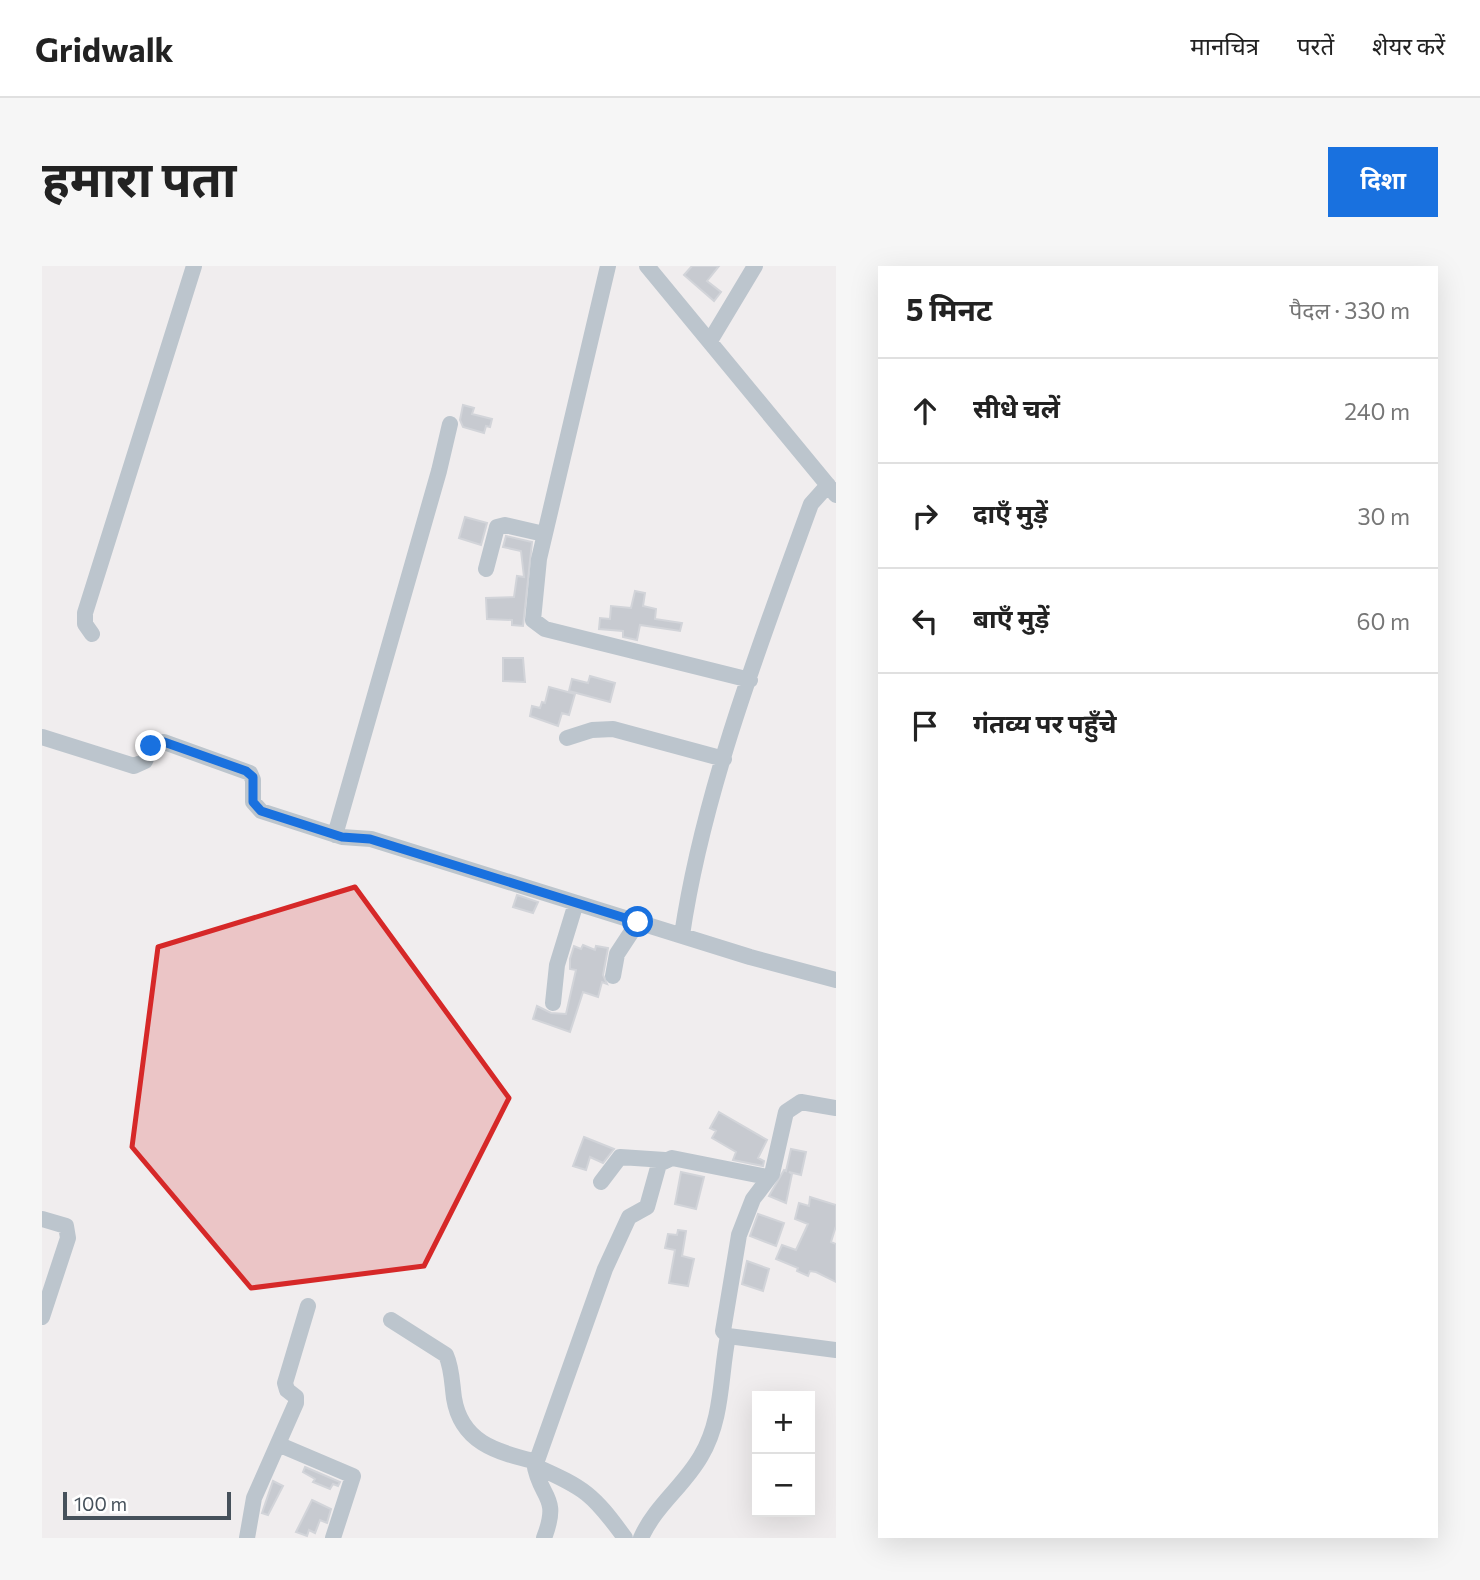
<!DOCTYPE html>
<html lang="hi">
<meta charset="utf-8">
<style>
:root{--surface:#fff;--page:#f6f6f6;--text:#222;--muted:#767676;--line:#e0e0e0;--accent:#1971df}
body{margin:0;font-family:Commissioner,"Noto Sans Devanagari",sans-serif;background:var(--page);color:var(--text)}
.controls{position:absolute;right:21px;bottom:21px;display:grid;overflow:hidden;border-radius:0px;box-shadow:0 7px 28px #0002}
.controls button{width:63px;height:63px;display:grid;place-items:center;padding:0;border:0;border-bottom:2px solid var(--line);background:var(--surface);color:var(--text);font:35px sans-serif}
.scale{position:absolute;left:21px;bottom:18px;width:168px;box-sizing:border-box;padding-left:7px;border:4px solid #46515b;border-top:0;font-size:19px;line-height:24px;white-space:nowrap;color:#46515b;-webkit-text-stroke:5px #fff;paint-order:stroke}
.stop{position:absolute;width:21px;height:21px;margin:-16px;border:5px solid #1971df;border-radius:50%;background:#fff}
.stop.end{background:#1971df;border-color:#fff;box-shadow:0 2px 7px #0008}
.list{margin:0;padding:0;list-style:none}
h2{display:flex;justify-content:space-between;align-items:center;height:91px;margin:0;padding:0 28px;font-size:30px}
h2 small{font-size:23px;font-weight:400;color:var(--muted)}
.list li{display:grid;grid-template-columns:46px 1fr auto;gap:21px;align-items:center;box-sizing:border-box;height:105px;padding:0 28px;border-top:2px solid var(--line)}
.list b{display:block;font-size:26px;white-space:nowrap}
.list em{font-size:23px;font-style:normal;color:var(--muted)}
.icon{flex:none;width:38px;height:38px;fill:none;stroke:currentColor;stroke-width:2;stroke-linecap:round;stroke-linejoin:round}
.map{position:relative;flex:none;width:794px;height:1272px;overflow:hidden;border-radius:0px}
header{display:flex;align-items:center;gap:42px;box-sizing:border-box;height:98px;padding:0 35px;background:var(--surface);border-bottom:2px solid var(--line)}
header strong{font-size:33px}
nav{display:flex;gap:38px;margin-inline-start:auto;font-size:24px}
.intro{display:flex;align-items:center;justify-content:space-between;box-sizing:border-box;height:168px;padding:0 42px}
h1{margin:0;font-size:49px}
.button{padding:18px 32px;border-radius:0px;background:var(--accent);color:#fff;font-size:24px;font-weight:700}
main{display:flex;gap:42px;padding:0 42px}
aside{flex:1;background:var(--surface);border-radius:0px;box-shadow:0 7px 28px #0002}
.map>svg:first-child{display:block}
</style>
<header>
<strong>Gridwalk</strong>
<nav><a>मानचित्र</a><a>परतें</a><a>शेयर करें</a></nav>
</header>
<div class="intro"><h1>हमारा पता</h1><a class="button">दिशा</a></div>
<main>
<div class="map">
<svg width="794" height="1272" viewBox="0 0 794 1272">
<rect width="100%" height="100%" fill="#f0edee"/>
<path fill="#c7cad0" stroke="#d2d4d9" stroke-width="2" d="M650,0H677L665,15L679,26L672,35L642,9Z
M421,139L432,142L430,148L450,153L448,161L444,160L442,167L421,161L418,154Z
M423,251L445,257L439,279L417,272Z
M464,270L490,276L481,360L470,359V354L445,353L444,332L472,331L475,310L482,311L479,285L461,281Z
M593,325L603,327L601,340L614,343L613,353L640,357L638,365L598,359L595,374L581,371V365L557,363L558,352L568,353L569,340L589,342Z
M461,392H481L483,416L461,415Z
M548,410L573,417L568,436L527,425L530,413L546,417Z
M507,421L533,428L527,449L520,447L516,460L488,450L490,440L498,442L500,436L503,437Z
M475,629L496,636L491,647L471,641Z
M541,679L553,684L554,680L566,682L561,709L565,718L560,716L556,731L541,726L528,766L491,753L495,740L509,747L524,748L534,704L528,703V693L532,680L539,683Z
M677,846L725,874L716,892L722,895L721,900L691,894L694,886L670,872L674,865L668,862Z
M542,871L572,883L561,897L548,891L544,904L531,900Z
M749,883L764,886L759,909L747,906L750,908L744,937L727,930L742,904L744,905Z
M639,906L662,911L654,943L633,938Z
M768,931L794,939V960L789,976L794,978V1016L774,1006L768,1005L766,1010L755,1005L756,1002L734,993L740,979L754,984L766,958L753,953L757,937L767,940Z
M716,948L742,957L734,980L708,970Z
M636,964L644,965L640,990L652,993L646,1020L627,1017L633,984L623,982L626,968L635,969Z
M705,995L727,1003L721,1025L700,1018Z
M263,1201L298,1216L296,1220L291,1218L288,1223L271,1216L273,1213L261,1206Z
M231,1215L241,1220L226,1249L220,1247Z
M270,1234L289,1243L285,1257L278,1254L273,1267L267,1264L265,1270L254,1266Z"/>
<g fill="none" stroke-linecap="round" stroke-linejoin="round">
<path stroke="#bcc5cd" stroke-width="16" d="M566,0L497,293L491,354L503,363L708,414
M605,0L794,229
M668,75L713,0
M444,303L455,261L463,259L502,268
M50,368L43,358V347L152,0
M0,471L92,500L103,495L111,477L122,476L208,507L211,514V536L219,545L300,571L329,573L708,691L794,714
M525,472L550,464L571,463L682,493
M293,569L397,205L408,158
M640,669C661,526 719,375 769,238L786,219
M571,710L575,688L596,656
M511,737L515,699L534,637
M559,916L578,891L623,894
M0,953L24,960L26,972L0,1051
M349,1054L404,1089C410,1102 410,1118 412,1132C419,1176 454,1186 492,1195L493,1200C543,1222 551,1228 583,1272
M686,1070L794,1084
M238,1179L311,1210L291,1272
M492,1196C497,1233 519,1228 502,1272
M493,1200L563,1003L587,951L605,941L617,898L630,892L725,911
M205,1272L212,1232L254,1137V1131L245,1124L243,1117L266,1040
M599,1272C613,1240 642,1220 659,1190C681,1153 678,1110 686,1070L681,1065L697,969L711,933L730,908L744,846L759,836L794,842"/>
</g>
<g fill="none" stroke-linecap="round" stroke-linejoin="round">
<path stroke="#1971df" stroke-width="9" d="M109,480L114,475L122,476L204,505L211,511V536L219,545L300,571L328,573L596,656"/>
</g>
<path fill="#d62828" fill-opacity="0.2" stroke="#d62828" stroke-width="5" stroke-linejoin="round" d="M313,621L467,832L382,1000L209,1022L90,881L116,681Z"/>
</svg>
<div class="controls">
<button>+</button>
<button>−</button>
</div>
<div class="scale">100 m</div>
<div class="stop" style="left:596px;top:656px"></div>
<div class="stop end" style="left:109px;top:480px"></div>
</div>
<aside>
<h2>5 मिनट<small>पैदल · 330 m</small></h2>
<ul class="list">
<li><svg class="icon" aria-label="ahead" viewBox="0 0 24 24"><path d="M12 20V5M6 11l6-6 6 6"/></svg><div><b>सीधे चलें</b></div><em>240 m</em></li>
<li><svg class="icon" aria-label="right" viewBox="0 0 24 24"><path d="M7 20v-9h11M14 6l5 5-5 5"/></svg><div><b>दाएँ मुड़ें</b></div><em>30 m</em></li>
<li><svg class="icon" aria-label="left" viewBox="0 0 24 24"><path d="M17 20v-9H6M10 6l-5 5 5 5"/></svg><div><b>बाएँ मुड़ें</b></div><em>60 m</em></li>
<li><svg class="icon" aria-label="arrive" viewBox="0 0 24 24"><path d="M6 21V4h12l-3 4 3 4H6"/></svg><div><b>गंतव्य पर पहुँचे</b></div></li>
</ul>
</aside>
</main>
